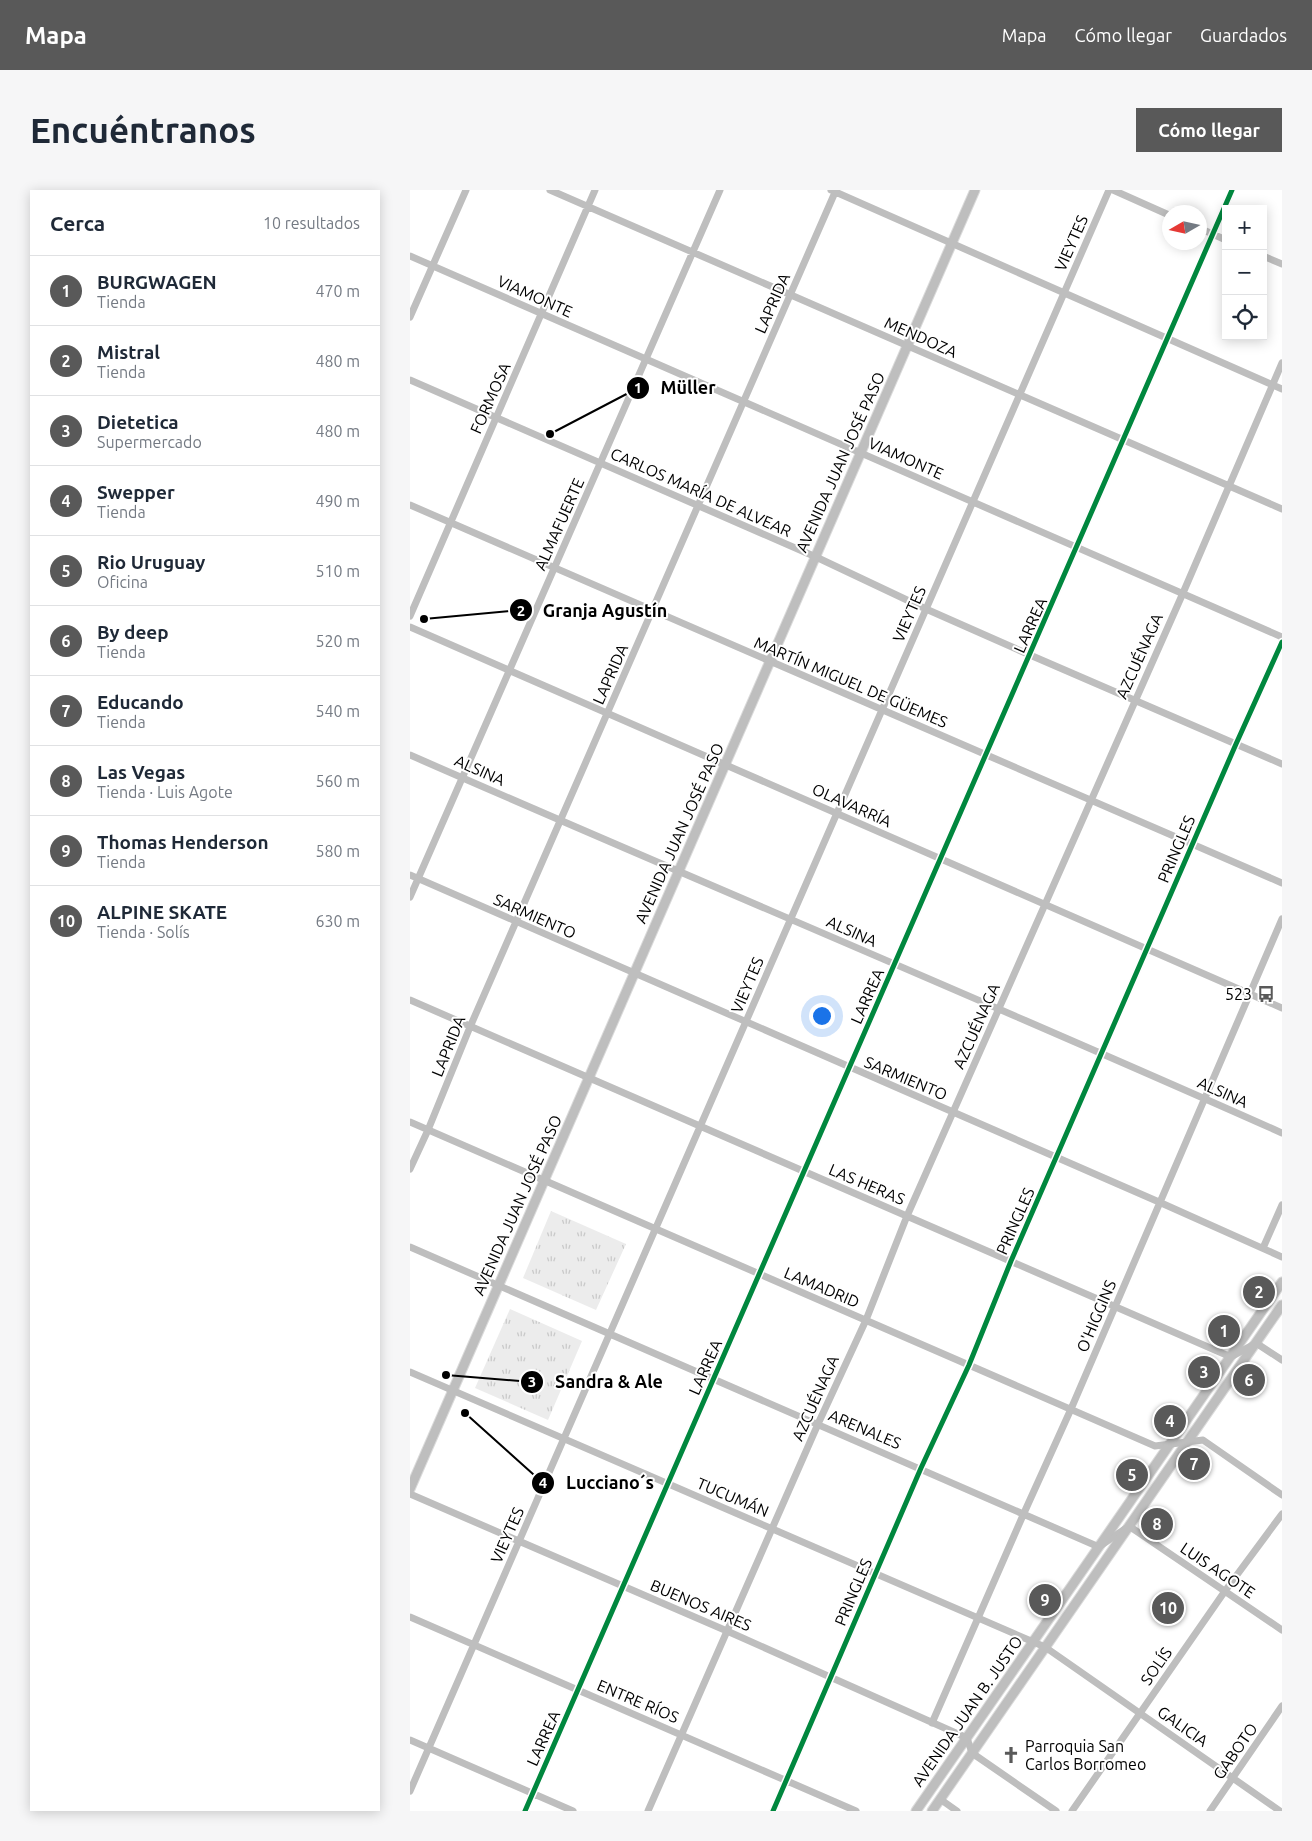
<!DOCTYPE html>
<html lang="es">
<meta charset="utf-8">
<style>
:root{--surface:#fff;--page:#f6f6f7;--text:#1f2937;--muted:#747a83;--line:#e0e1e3;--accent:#595959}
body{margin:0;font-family:Ubuntu,sans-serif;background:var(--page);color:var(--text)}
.controls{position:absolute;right:15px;top:15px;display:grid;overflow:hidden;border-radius:0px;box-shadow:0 2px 12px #0003}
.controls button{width:45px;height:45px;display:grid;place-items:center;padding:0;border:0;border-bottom:1px solid var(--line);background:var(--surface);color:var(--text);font:25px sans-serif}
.compass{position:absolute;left:752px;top:15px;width:45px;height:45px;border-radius:50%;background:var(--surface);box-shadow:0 2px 12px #0003;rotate:261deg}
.you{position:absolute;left:411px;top:825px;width:18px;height:18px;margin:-12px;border:4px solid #fff;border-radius:50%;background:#1a73e8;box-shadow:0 0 0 8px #1a73e833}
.badge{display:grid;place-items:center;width:32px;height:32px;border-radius:50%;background:var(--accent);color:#fff;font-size:16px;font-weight:700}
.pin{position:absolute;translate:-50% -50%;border:2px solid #fff;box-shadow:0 1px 5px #0006}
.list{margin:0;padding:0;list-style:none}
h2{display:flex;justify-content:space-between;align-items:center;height:65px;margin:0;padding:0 20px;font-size:21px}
h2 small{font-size:16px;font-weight:400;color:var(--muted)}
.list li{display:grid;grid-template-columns:32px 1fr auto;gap:15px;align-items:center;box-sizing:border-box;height:70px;padding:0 20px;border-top:1px solid var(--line)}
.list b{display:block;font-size:19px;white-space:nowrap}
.list p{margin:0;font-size:16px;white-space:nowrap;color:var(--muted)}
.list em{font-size:16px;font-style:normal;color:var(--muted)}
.icon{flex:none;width:28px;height:28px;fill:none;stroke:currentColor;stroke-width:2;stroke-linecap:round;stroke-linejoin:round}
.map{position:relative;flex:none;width:872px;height:1621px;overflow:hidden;border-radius:0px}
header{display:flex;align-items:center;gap:30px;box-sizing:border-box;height:70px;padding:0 25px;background:var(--accent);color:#fff}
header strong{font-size:24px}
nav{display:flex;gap:28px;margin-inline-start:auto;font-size:18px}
.intro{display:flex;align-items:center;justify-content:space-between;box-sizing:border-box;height:120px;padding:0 30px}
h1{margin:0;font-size:35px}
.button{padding:12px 22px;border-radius:0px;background:var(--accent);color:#fff;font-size:18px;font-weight:700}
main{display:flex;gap:30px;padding:0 30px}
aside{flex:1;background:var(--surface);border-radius:0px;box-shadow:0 2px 12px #0003}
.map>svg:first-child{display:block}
</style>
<header>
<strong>Mapa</strong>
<nav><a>Mapa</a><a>Cómo llegar</a><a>Guardados</a></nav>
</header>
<div class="intro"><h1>Encuéntranos</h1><a class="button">Cómo llegar</a></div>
<main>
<aside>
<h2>Cerca<small>10 resultados</small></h2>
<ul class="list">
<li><span class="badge">1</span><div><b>BURGWAGEN</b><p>Tienda</p></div><em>470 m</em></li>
<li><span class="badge">2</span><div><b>Mistral</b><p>Tienda</p></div><em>480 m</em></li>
<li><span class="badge">3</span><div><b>Dietetica</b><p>Supermercado</p></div><em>480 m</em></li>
<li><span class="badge">4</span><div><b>Swepper</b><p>Tienda</p></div><em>490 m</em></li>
<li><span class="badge">5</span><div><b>Rio Uruguay</b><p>Oficina</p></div><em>510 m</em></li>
<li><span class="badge">6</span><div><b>By deep</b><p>Tienda</p></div><em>520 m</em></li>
<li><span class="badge">7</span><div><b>Educando</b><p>Tienda</p></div><em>540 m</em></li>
<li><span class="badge">8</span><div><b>Las Vegas</b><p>Tienda · Luis Agote</p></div><em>560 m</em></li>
<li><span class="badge">9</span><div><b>Thomas Henderson</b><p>Tienda</p></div><em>580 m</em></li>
<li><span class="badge">10</span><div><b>ALPINE SKATE</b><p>Tienda · Solís</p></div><em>630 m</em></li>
</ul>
</aside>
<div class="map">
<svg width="872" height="1621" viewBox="0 0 872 1621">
<defs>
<pattern id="grass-tufts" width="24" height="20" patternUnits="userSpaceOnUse" patternTransform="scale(1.25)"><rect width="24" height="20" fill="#ececec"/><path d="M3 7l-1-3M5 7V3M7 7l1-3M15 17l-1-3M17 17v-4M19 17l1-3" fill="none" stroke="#c9c9c9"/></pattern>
</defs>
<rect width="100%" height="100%" fill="#fff"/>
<path fill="url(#grass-tufts)" d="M141,1021L216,1054L186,1120L113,1088Z
M100,1119L172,1151L138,1230L65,1198Z"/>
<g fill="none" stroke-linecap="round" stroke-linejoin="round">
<g stroke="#dbdbdb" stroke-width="11">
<path id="major" d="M0,1299L565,0
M506,1621L872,1092
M522,1621L872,1115"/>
</g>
<path stroke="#bebebe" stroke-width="7" d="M140,0L872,319
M421,0L872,199
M703,0L759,25
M789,38L816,50
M0,66L872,447
M853,66L872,74
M0,127L56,0
M0,190L406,367L516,419L620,465L872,574
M0,315L872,693
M0,426L185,0
M0,437L872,818
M0,565C290,692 583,814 872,943
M0,685L749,1012L872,1067
M0,707L310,0
M0,810L821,1167L846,1153L872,1170
M0,932L745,1256L793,1250L872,1305
M0,979L18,940L60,837L426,0
M0,1057L689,1357L719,1336L872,1440
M853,1058L872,1015
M0,1182L635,1457L870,1621
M0,1304L317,1441L557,1548L562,1563L646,1621
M0,1427L446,1621
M522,1533L614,1323L661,1219L872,729
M0,1550L163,1621
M0,1601L699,0
M530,1609L547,1621
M115,1621L822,0
M238,1621L408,1234L456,1130L497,1026L773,403L872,173
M363,1621L511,1278L559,1175L601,1071L826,554L872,452
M662,1621L815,1401L872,1324
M800,1621L872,1516"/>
<use href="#major" stroke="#bebebe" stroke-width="9"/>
<g stroke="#fff" stroke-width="8">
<path id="cycleway" d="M115,1621L822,0
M363,1621L511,1278L559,1175L601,1071L826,554L872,452"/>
</g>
<use href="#cycleway" stroke="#00873e" stroke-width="5"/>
</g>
<defs>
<g id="bus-bare" transform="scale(1.35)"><path d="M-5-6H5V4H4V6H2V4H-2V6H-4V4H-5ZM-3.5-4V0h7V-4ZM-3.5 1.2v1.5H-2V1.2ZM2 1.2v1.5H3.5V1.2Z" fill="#595959" stroke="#fff" stroke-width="2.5" paint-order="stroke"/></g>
<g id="church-bare" transform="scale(1.35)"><path d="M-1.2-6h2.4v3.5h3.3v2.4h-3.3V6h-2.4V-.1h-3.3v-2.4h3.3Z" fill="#595959" stroke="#fff" stroke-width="2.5" paint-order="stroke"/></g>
</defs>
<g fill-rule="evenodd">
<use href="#bus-bare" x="856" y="804"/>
<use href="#church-bare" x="601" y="1565"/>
</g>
<g text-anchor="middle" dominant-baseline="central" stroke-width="4" stroke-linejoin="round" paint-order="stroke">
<g font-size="16" fill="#000" stroke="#fff">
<text transform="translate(661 53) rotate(-66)">VIEYTES</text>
<text transform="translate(125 106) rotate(24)">VIAMONTE</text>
<text transform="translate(362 113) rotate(-66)">LAPRIDA</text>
<text transform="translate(511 147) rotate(24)">MENDOZA</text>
<text transform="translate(80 208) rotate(-66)">FORMOSA</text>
<text transform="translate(496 268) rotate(24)">VIAMONTE</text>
<text transform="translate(430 272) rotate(-66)">AVENIDA JUAN JOSÉ PASO</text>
<text transform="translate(291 302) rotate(24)">CARLOS MARÍA DE ALVEAR</text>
<text transform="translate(149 334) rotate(-66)">ALMAFUERTE</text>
<text transform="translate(499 424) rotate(-66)">VIEYTES</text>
<text transform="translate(620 435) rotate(-66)">LARREA</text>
<text transform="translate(729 466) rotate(-66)">AZCUÉNAGA</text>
<text transform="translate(200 484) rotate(-66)">LAPRIDA</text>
<text transform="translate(441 492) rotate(23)">MARTÍN MIGUEL DE GÜEMES</text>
<text transform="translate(70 580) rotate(24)">ALSINA</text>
<text transform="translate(442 615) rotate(24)">OLAVARRÍA</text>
<text transform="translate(269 643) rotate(-66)">AVENIDA JUAN JOSÉ PASO</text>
<text transform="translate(766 659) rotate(-67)">PRINGLES</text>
<text transform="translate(125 726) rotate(24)">SARMIENTO</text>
<text transform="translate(442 741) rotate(24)">ALSINA</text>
<text transform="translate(337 795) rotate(-67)">VIEYTES</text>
<text transform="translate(457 806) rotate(-66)">LARREA</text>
<text transform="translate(566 836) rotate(-66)">AZCUÉNAGA</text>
<text transform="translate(38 856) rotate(-68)">LAPRIDA</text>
<text transform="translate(496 888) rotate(23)">SARMIENTO</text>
<text transform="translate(813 902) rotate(24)">ALSINA</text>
<text transform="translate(457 994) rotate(23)">LAS HERAS</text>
<text transform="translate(107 1015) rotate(-66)">AVENIDA JUAN JOSÉ PASO</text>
<text transform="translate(605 1031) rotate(-66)">PRINGLES</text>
<text transform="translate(412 1097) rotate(23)">LAMADRID</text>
<text transform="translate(686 1126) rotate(-67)">O'HIGGINS</text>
<text transform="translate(295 1177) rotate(-66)">LARREA</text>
<text transform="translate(405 1208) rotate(-66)">AZCUÉNAGA</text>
<text transform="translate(455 1239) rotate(23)">ARENALES</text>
<text transform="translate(323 1307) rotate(23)">TUCUMÁN</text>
<text transform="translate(97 1345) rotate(-66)">VIEYTES</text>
<text transform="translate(808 1380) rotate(34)">LUIS AGOTE</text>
<text transform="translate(443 1402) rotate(-67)">PRINGLES</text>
<text transform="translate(291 1415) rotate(23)">BUENOS AIRES</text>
<text transform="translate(746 1476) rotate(-55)">SOLÍS</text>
<text transform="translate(228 1511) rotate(23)">ENTRE RÍOS</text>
<text transform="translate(557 1521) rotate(-55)">AVENIDA JUAN B. JUSTO</text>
<text transform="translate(773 1536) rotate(35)">GALICIA</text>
<text transform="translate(133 1548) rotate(-66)">LARREA</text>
<text transform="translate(825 1561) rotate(-55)">GABOTO</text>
</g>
<g font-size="16" fill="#000" stroke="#fff" text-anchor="end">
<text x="842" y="804">523</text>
<text x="615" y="1556" text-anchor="start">Parroquia San<tspan x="615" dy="18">Carlos Borromeo</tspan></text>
</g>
</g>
<path fill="none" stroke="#000" stroke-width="2" d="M140 244L228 198M14 429L111 420M36 1185L122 1192M55 1223L133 1293"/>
<g fill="#000" stroke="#fff" stroke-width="2">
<circle cx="140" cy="244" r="5"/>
<circle cx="14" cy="429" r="5"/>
<circle cx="36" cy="1185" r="5"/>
<circle cx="55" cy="1223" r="5"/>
<circle cx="228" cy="198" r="12"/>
<circle cx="111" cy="420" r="12"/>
<circle cx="122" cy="1192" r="12"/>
<circle cx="133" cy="1293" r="12"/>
</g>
<g font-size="15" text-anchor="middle" font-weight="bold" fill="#fff">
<text x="228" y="203">1</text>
<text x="111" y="426">2</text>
<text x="122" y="1197">3</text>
<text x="133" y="1298">4</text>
</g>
<g font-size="18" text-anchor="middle" font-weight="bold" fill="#000" stroke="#fff" stroke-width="4" stroke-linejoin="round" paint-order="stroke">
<text x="278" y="204">Müller</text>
<text x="195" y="427">Granja Agustín</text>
<text x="199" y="1198">Sandra &amp; Ale</text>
<text x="200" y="1299">Lucciano´s</text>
</g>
</svg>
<div class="controls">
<button>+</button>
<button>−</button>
<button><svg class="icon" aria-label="locate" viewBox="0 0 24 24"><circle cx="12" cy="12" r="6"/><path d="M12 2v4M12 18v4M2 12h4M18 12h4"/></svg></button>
</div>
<svg class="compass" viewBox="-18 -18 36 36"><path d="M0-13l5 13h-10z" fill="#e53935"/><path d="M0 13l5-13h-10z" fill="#747a83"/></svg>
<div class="you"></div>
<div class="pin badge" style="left:814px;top:1141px">1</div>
<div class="pin badge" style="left:849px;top:1102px">2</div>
<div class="pin badge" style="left:794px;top:1182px">3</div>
<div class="pin badge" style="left:760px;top:1231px">4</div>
<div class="pin badge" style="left:722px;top:1285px">5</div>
<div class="pin badge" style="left:839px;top:1190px">6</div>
<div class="pin badge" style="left:784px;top:1274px">7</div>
<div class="pin badge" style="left:747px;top:1334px">8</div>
<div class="pin badge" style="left:635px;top:1410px">9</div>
<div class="pin badge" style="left:758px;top:1418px">10</div>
</div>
</main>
